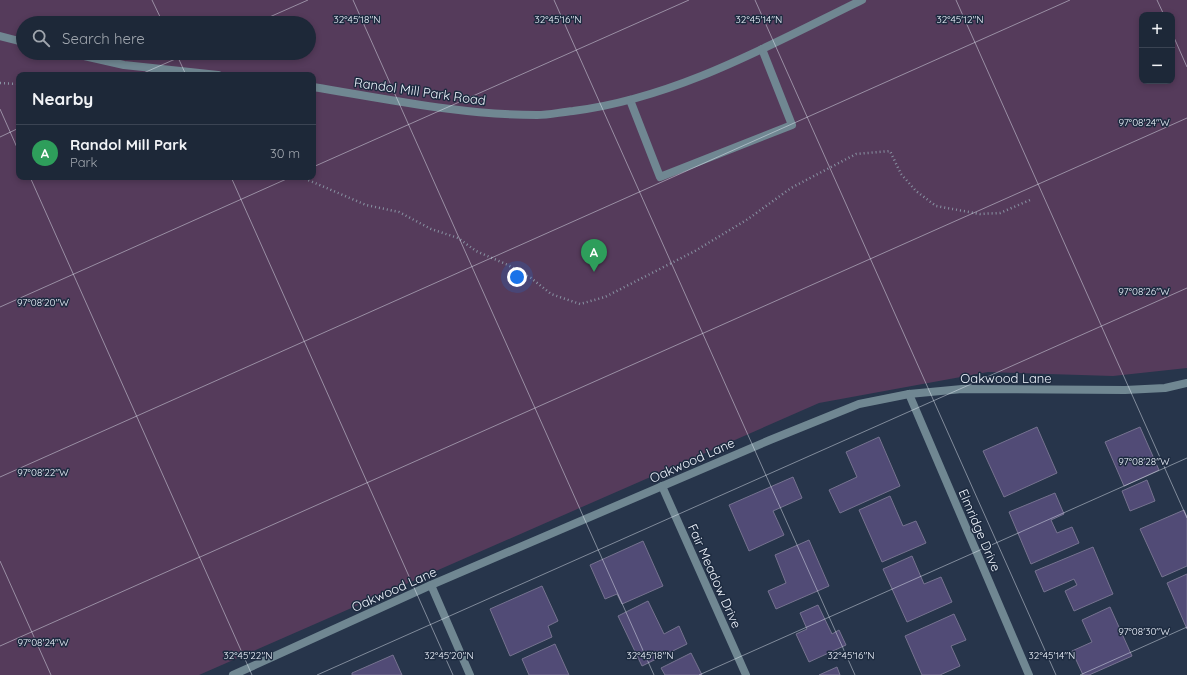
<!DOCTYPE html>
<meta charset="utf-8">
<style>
:root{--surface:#1d2838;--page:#2a3443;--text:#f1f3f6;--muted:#a0a6ae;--line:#3b4453;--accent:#f0a279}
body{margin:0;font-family:Quicksand,sans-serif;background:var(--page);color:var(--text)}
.controls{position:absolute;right:12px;top:12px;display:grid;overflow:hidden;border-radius:8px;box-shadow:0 2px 6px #0003}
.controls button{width:36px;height:36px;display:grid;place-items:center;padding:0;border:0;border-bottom:1px solid var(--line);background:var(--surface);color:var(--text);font:20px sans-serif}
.you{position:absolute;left:517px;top:277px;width:14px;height:14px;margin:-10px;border:3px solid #fff;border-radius:50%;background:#1a73e8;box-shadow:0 0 0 6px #1a73e833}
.badge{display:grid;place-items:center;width:26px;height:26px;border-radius:50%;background:var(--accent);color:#fff;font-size:13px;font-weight:700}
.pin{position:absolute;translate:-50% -33px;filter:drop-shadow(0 1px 2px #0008)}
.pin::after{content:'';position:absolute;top:21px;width:14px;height:12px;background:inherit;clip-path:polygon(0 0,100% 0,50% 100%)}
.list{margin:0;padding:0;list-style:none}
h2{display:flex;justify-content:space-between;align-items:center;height:52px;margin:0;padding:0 16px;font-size:17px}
h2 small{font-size:13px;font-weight:400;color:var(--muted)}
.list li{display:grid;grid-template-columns:26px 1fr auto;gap:12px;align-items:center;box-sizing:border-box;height:56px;padding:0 16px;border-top:1px solid var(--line)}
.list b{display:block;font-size:15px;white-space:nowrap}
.list p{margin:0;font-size:13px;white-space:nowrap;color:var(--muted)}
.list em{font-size:13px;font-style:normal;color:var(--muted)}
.icon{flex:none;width:22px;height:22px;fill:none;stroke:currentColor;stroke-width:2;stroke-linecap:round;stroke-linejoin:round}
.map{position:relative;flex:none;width:1187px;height:675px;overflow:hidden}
.search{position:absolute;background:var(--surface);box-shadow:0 2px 6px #0003;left:16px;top:16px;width:300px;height:44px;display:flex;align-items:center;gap:10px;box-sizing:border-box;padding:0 14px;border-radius:22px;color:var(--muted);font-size:15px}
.panel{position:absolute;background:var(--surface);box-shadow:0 2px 6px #0003;left:16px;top:72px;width:300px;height:108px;border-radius:8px}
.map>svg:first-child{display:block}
</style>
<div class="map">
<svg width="1187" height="675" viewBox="0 0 1187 675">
<rect width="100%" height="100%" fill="#27354b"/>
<path fill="#553b5b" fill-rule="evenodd" d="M0,0H1187V368L1113,376L988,372L819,403L199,675H0ZM1142,15H1172V81H1142ZM23,23H309V53H23ZM19,75H313V177H19Z"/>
<path fill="#514b76" stroke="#767390" d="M1037,427L1057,473L1004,497L983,451Z
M1140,427L1159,470L1124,486L1105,442Z
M879,437L900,486L840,513L829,490L857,477L846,452Z
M793,477L802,498L773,511L784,535L749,551L729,505Z
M1147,480L1155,501L1130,511L1122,491Z
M1055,493L1064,514L1051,520L1057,533L1072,527L1079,543L1031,564L1009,512Z
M890,496L903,526L916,521L926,543L882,562L859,510Z
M1184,510L1187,517V566L1162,577L1140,529Z
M809,540L829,586L776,609L768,591L786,583L775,555Z
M643,541L663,586L622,604L617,594L605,599L590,565Z
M1093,547L1113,594L1074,611L1065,591L1077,585L1074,579L1044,592L1035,571Z
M912,556L924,584L941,577L952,602L907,622L883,569Z
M1187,574V629L1167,583Z
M542,586L558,621L548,626L552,637L510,656L490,609Z
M648,601L664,634L679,626L687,644L642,666L618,616Z
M818,605L832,634L839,630L846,645L809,662L796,634L807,629L800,613Z
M1110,607L1132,656L1089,675H1083L1072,651L1092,642L1082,620Z
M954,614L966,640L951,646L960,666L940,675H922L905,636Z
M555,644L569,675H529L522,659Z
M691,653L702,675H665L661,668Z
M393,655L402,675H352V673Z
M837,667L840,675H819Z"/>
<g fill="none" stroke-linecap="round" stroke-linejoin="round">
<path stroke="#8993a3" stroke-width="2.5" stroke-dasharray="1 3" stroke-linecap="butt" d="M0,83L19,84
M301,177L366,205L399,212L431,229L458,238L476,251L508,265L531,278L551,294L580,304L605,297L695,251L748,219L791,188L856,154L890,151L901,174L916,191L936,206L980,214L1000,213L1030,200"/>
<path stroke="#708792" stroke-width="8" d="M630,100L660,177L792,125L762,49"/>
<path stroke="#708792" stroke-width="8" d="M0,36L23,42
M71,53L124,65L218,75
M313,87C387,99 462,115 537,115C549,115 561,112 573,111C676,98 770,45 862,0
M909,394L1029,675
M662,486L746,675
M431,585L470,675"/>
<path stroke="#708792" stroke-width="8" d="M233,675L431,585L770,440L859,404L909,394L962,389L1125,390L1165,388L1187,383"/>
</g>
<path fill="none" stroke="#eef3fc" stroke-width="1" stroke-opacity="0.45" d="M152,0L163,23M353,0L654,675M554,0L855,675M755,0L1056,675M956,0L1187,518M1157,0L1164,15M256,23L308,0M1172,33L1187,67M176,53L186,75M139,75L189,53M0,109L19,152M0,137L19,128M313,167L689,0M30,177L252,675M231,177L453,675M0,307L291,177M0,477L1070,0M0,561L51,675M0,646L1187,118M317,675L1187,288M699,675L1187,458M1080,675L1187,627"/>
<g text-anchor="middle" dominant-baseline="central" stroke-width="3" stroke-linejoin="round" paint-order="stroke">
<g font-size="13" fill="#eef3fc" stroke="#1d2b40">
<text transform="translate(420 91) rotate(8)">Randol Mill Park Road</text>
<text x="1006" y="378">Oakwood Lane</text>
<text transform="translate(692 460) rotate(-24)">Oakwood Lane</text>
<text transform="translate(980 530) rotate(67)">Elmridge Drive</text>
<text transform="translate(715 576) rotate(66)">Fair Meadow Drive</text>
<text transform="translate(394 589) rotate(-24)">Oakwood Lane</text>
</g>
</g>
<g font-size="10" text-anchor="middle" fill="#eef3fc" stroke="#1d2b40" stroke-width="3" stroke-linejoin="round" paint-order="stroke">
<text x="357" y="23">32°45'18"N</text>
<text x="558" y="23">32°45'16"N</text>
<text x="759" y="23">32°45'14"N</text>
<text x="960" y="23">32°45'12"N</text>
<text x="1144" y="126">97°08'24"W</text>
<text x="1144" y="295">97°08'26"W</text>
<text x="43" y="306">97°08'20"W</text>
<text x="1144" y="465">97°08'28"W</text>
<text x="43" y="476">97°08'22"W</text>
<text x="1144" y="635">97°08'30"W</text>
<text x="43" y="646">97°08'24"W</text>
<text x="248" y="659">32°45'22"N</text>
<text x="449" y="659">32°45'20"N</text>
<text x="650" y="659">32°45'18"N</text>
<text x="851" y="659">32°45'16"N</text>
<text x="1052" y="659">32°45'14"N</text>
</g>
</svg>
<div class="controls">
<button>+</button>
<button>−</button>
</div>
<div class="you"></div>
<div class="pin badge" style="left:594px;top:272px;background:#2e9e5b">A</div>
<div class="search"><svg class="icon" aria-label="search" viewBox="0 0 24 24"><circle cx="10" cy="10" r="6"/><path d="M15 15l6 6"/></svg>Search here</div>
<section class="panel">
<h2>Nearby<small></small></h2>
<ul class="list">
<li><span class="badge" style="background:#2e9e5b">A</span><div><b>Randol Mill Park</b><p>Park</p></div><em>30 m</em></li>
</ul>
</section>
</div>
